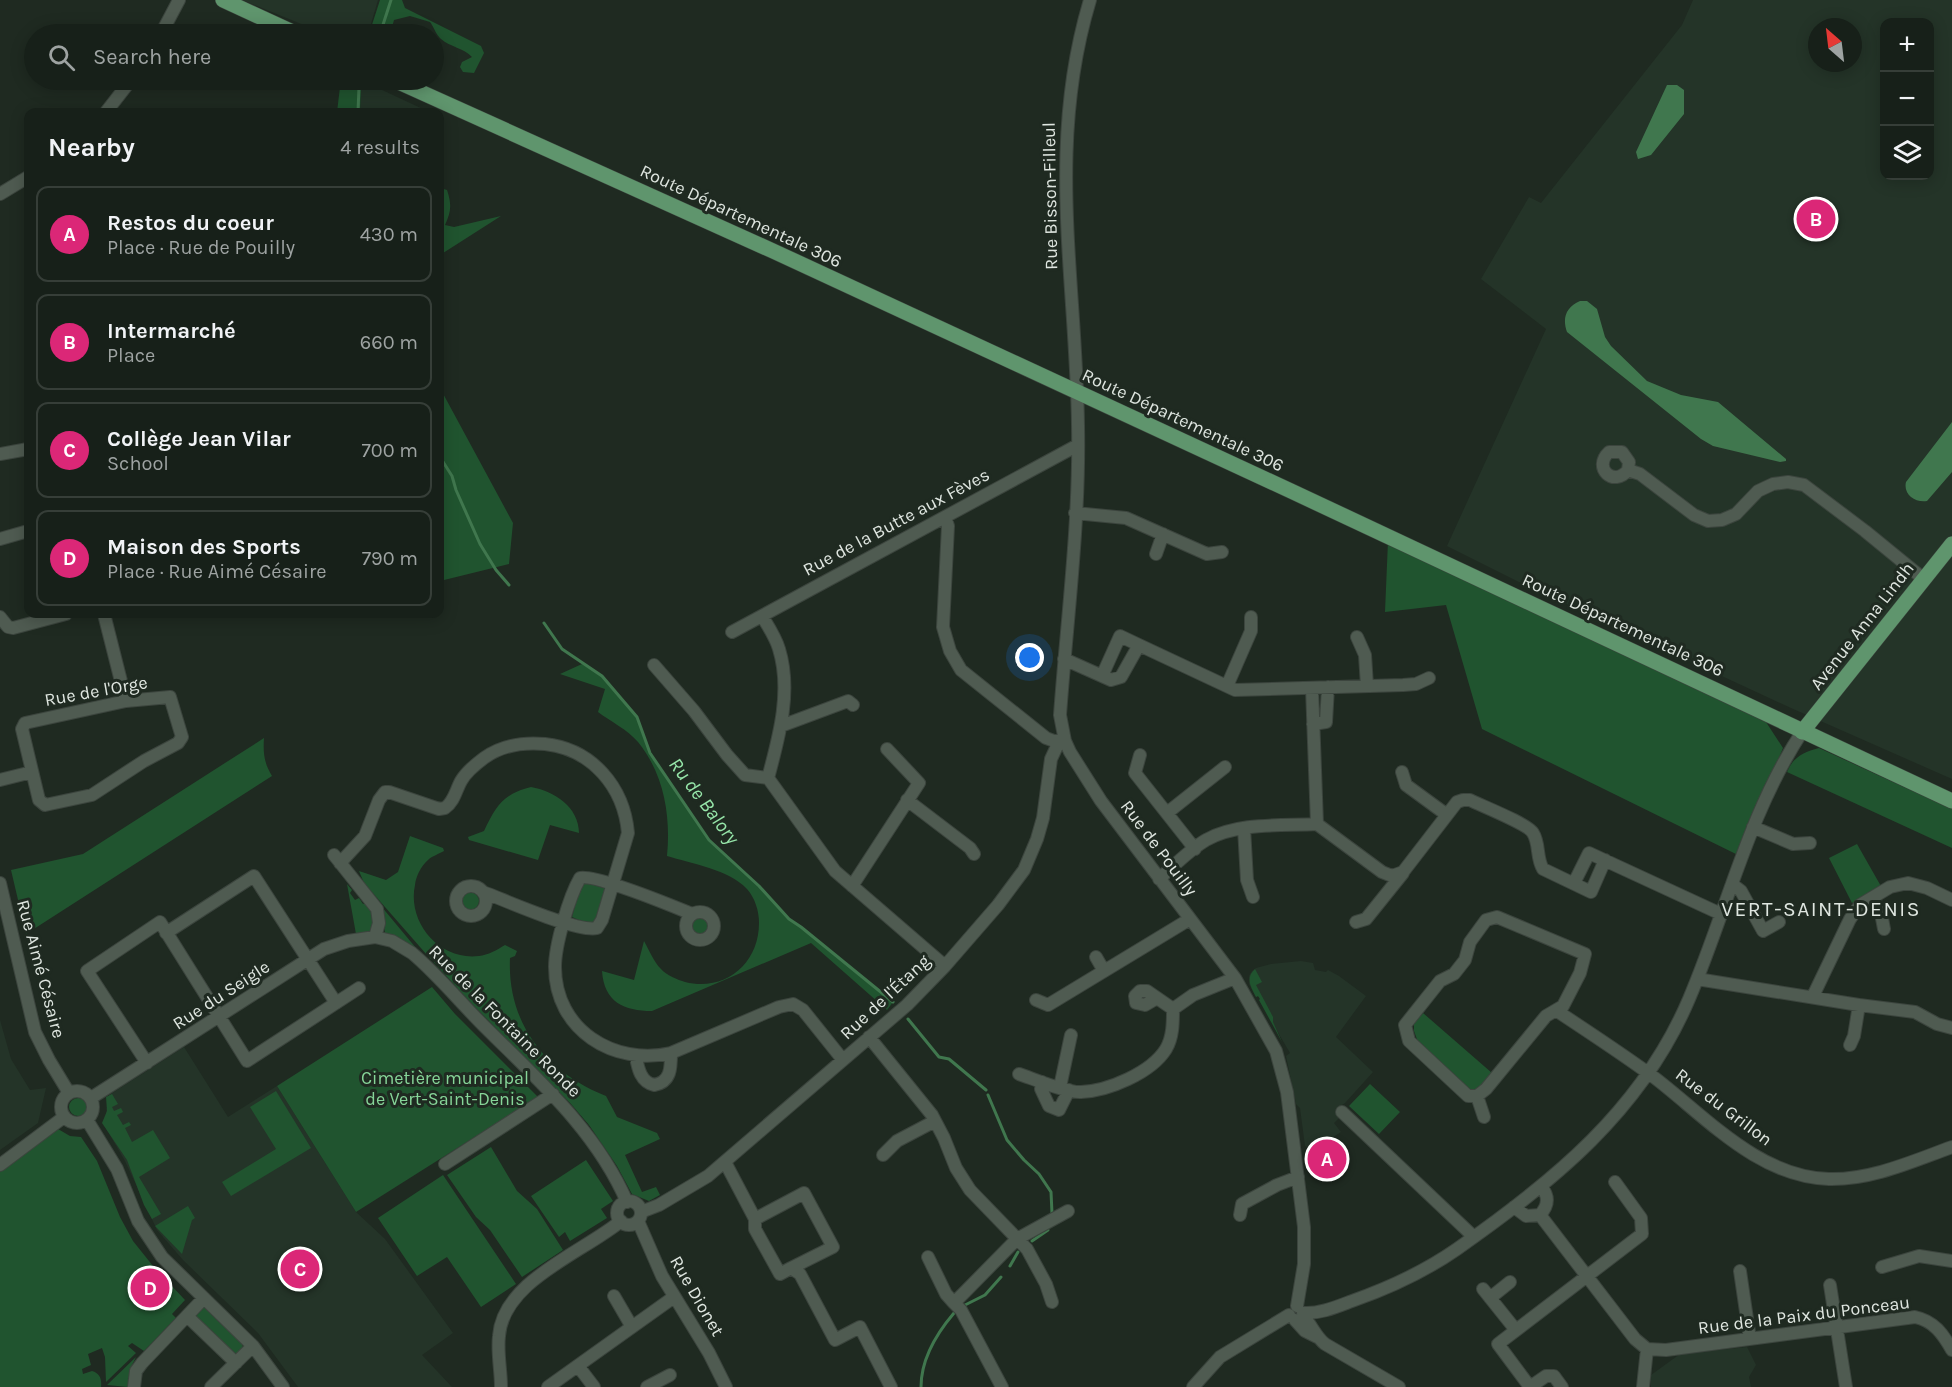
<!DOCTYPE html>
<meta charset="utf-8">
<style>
:root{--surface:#172019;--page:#242d26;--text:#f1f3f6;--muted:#9ea3a2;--line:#363e38;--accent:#db2777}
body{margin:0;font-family:Karla,sans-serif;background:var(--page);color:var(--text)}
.controls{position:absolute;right:18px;top:18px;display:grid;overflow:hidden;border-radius:12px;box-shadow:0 3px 15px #0003}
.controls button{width:54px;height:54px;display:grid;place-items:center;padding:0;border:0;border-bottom:2px solid var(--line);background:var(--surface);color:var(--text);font:30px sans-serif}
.compass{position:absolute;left:1808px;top:18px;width:54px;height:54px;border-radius:50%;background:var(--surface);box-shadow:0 3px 15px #0003;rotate:332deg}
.you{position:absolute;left:1030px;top:658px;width:21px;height:21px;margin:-15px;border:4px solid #fff;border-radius:50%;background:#1a73e8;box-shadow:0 0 0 9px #1a73e833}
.badge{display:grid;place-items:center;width:39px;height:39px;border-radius:50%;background:var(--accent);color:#fff;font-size:20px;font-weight:700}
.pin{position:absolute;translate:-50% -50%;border:3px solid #fff;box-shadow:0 2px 6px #0006}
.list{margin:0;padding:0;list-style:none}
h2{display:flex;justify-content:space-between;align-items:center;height:78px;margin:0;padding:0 24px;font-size:26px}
h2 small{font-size:20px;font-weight:400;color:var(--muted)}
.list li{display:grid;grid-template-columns:39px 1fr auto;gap:18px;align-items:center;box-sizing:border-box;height:96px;margin:0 12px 12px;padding:0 12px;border:2px solid var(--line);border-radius:12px}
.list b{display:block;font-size:22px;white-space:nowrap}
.list p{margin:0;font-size:20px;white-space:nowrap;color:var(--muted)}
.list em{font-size:20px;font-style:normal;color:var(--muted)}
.icon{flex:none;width:33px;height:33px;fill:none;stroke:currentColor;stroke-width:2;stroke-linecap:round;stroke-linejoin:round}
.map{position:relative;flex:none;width:1952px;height:1387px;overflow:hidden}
.search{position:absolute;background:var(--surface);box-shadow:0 3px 15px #0003;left:24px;top:24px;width:420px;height:66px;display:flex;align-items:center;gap:15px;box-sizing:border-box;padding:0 21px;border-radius:33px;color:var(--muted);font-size:22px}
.panel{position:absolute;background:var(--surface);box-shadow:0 3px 15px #0003;left:24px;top:108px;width:420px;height:510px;border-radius:12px}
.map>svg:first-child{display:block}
</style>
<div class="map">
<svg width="1952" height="1387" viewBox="0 0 1952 1387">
<rect width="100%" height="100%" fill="#1f2a21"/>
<path fill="#243428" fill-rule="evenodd" d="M242,0H378L368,34H326Z
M1693,0H1952V779L1791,708L1519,582L1447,546L1546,329L1481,279L1529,197L1541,203L1682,25ZM1884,22H1930V176H1884ZM1817,27H1853V63H1817Z
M365,82L425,110V112H360L361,90Z
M1301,961L1313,963L1315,970L1326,972L1328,970L1339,976L1366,996L1336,1037L1373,1072L1345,1103L1336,1109L1341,1116L1334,1123L1341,1132L1312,1151L1305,1146L1300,1108L1296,1104L1286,1056L1290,1053L1259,1000L1260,999L1258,996L1256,997L1249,984V976L1252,971L1256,968L1271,964Z
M0,1020L11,1059L30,1090L46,1088L38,1123L0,1150Z
M184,1047L228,1117L277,1086L356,1212L385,1239L453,1333L422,1355L452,1387H298L258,1333L183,1260L157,1230L125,1161L104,1125L109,1095Z
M1747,1347L1756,1365L1749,1377L1751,1387H1651V1375L1680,1354Z"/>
<path fill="#20542f" d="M380,0H402L405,8L481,46L484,53L474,73L463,72L460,67L462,62L472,57C464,48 450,47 441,39C436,35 434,27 430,22L410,16L394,20L390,34H369Z
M340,87L361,90L360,112H337Z
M440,188L447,190C452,205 451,212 445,225L454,227L501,216L440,255Z
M440,388L513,523L509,564L440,581Z
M1388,541L1766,722L1783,748L1738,855L1482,729L1446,605L1385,612Z
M582,664L602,676L637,717L650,753L709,840L759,886L789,919L801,927L893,1002L887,1010L811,943L652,1011C624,1011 604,1002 602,971L634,980L644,941C649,950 654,962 661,969C666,975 678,980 685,982C725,992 759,964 759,923C759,911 755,898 747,889C730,870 690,863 667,856C671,816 664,774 638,742C628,730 610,721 598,712L605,689L560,674Z
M264,738C263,753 264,763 272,776L26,934L11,870L83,854Z
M1819,748L1952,809V848L1787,772C1793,757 1804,752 1819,748Z
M531,787C554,791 579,807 579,833L550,825L538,860L469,840L468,837L484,831C496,806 503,794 531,787Z
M410,836L443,848L444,851C439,854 432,856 428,860C421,866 416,876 415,885C407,922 439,961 479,956C488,955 497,950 505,945L517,951L515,956L510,958C507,1024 546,1072 606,1096L617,1117L657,1133L660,1139L625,1155L642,1192L656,1187L660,1195L649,1201L632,1194L617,1166L589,1125L571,1104L473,1005L427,955L364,883L359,871L386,880L398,872Z
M1857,844L1882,888L1852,903L1829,858Z
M584,882L607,889L595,923L588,924L572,917L580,887Z
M347,884L352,890L350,893L355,900L359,898L363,904L366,903C374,914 374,919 371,931L356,934Z
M461 901a9 9 0 1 1 18 0a9 9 0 1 1-18 0Z
M381,906L416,948L385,933Z
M692 926a8 8 0 1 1 16 0a8 8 0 1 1-16 0Z
M1255,969L1262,982L1256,985L1273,1017V1022L1282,1042L1259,1000L1260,999L1258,996L1256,997C1251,987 1245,978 1255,969Z
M432,987L455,1014L538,1097L356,1212L277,1086Z
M1423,1013L1492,1073L1478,1090L1472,1091L1464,1087L1418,1042L1414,1031V1023Z
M1370,1084L1400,1112L1379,1134L1349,1106Z
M276,1091L311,1148L231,1196L222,1182L276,1149L250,1107Z
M112,1094L118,1104L112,1107L114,1111L121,1108L123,1112L117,1115L123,1125L129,1122L131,1125L125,1128L132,1142L153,1130L170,1158L139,1177L161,1214L152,1219L144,1205L127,1160L102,1123L107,1111L106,1097Z
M69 1107a9 9 0 1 1 18 0a9 9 0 1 1-18 0Z
M58,1129L70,1136L81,1137L97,1161L120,1217L133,1241L153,1266L185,1300L172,1314L176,1318L144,1351L132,1343L128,1346L136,1353L106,1382L105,1357L102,1348L88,1354L91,1365L82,1369L83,1374L92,1371C100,1373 102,1380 101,1387H0V1171Z
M491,1147L517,1191L537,1209L563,1250L522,1277L490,1230L476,1217L447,1175Z
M586,1160L613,1201L601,1209L607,1218L570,1241L565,1232L559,1237L531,1196Z
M443,1175L516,1284L481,1307L447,1257L417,1276L378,1218Z
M188,1206L195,1218L192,1220L182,1254L155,1226Z
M202,1308H206L242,1342L243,1349L237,1355L232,1356L195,1319L196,1314Z
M136,1357L130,1369L128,1387L107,1385Z"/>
<path fill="#40774e" d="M1667,85H1677L1684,90V114L1651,155L1638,159L1636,152Z
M1580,301H1587L1597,309L1605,337L1611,346L1647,381L1681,395L1718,402L1786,459V461L1780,462L1713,446L1701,439L1567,332C1562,318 1566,307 1580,301Z
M1952,422V472L1927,501C1915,503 1903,494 1906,482Z"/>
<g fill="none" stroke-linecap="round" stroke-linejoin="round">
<path stroke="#40774e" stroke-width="3" d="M380,34L391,0
M358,112L359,86
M440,457L452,476L456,490L480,544L496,570L509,585
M544,623L562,649L602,676L637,717L650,753L709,840L759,886L789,919L801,927L893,1002
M908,1019L939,1057L949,1059L986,1090
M988,1095L1007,1140L1024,1160L1039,1174L1051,1192L1052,1213
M1032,1241L1048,1230
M1010,1266L1018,1252
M965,1305L985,1295L1001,1277
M921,1387C921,1360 937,1333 954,1313"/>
<g stroke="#3c453e" stroke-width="14">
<path id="minor" d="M1090,0C1046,146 1076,278 1078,425C1080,521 1067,619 1060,715L1065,741L1070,752L1101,801L1235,978L1276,1051L1287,1092L1304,1227V1264L1297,1306
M161,34L179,0
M106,112L131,80
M0,194L28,177
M0,454L28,449
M1628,470C1614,488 1592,468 1609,452H1622L1629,462L1628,470L1640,474L1694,515L1708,521L1722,520L1736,514L1758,491L1773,484L1788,482L1804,485L1865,531L1920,576L1925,578
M1075,513L1126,518L1207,554L1222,552
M945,517L948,526L943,627L950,651L961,670L1046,738L1054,741H1065
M0,539L28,531
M1156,554L1163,534
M104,614L126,701
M762,616C768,626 776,638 779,649C792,691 779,737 768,778L835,871L945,966
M0,617L8,627L13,628L66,614
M732,632L1078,445
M1357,637L1365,655L1367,686
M1064,659L1111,680L1121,677L1139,645L1235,690L1403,685L1416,684L1429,678
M654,665L694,711L727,755L745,775L768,778
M1102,676L1120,636L1139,645
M1227,686L1251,631V617
M170,697L182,737L178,743L144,761L92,795L45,805L39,800L22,729L25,723L126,701Z
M1313,724L1326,722L1328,687
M781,726L848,701L853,705
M1140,755L1135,773L1195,849
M1402,772L1406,785L1447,815
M0,780L32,772
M907,800L970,848L974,854
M1167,813L1225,767
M1317,824L1382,872L1392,876L1403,872L1457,802L1463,800H1470C1482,806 1528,824 1533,833C1540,844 1536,858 1543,869L1591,892L1605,860
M1753,827L1793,844L1810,843
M1244,828L1247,880L1253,897
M334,855L377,909L379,923L375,937L392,941L412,953C438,975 459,1001 483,1025C537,1079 596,1130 627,1202
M340,863L365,836L379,800L385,792H389L439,809L445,808C454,802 456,790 461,781C466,772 476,764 484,758C502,745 523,742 545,744C592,749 624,787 628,833L602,920L597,928C578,933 505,900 483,892
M1159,879C1174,866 1189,850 1206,840C1238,822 1282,826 1317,824L1312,688
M0,883L35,1032L49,1060L69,1093
M1574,883L1589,853L1721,914
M1732,884L1741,891L1763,931L1779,922
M852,886L919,783L887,749
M456 901a15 15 0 1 1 30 0a15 15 0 1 1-30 0Z
M1873,898L1881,913L1884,929
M686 926a14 14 0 1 1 28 0a14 14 0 1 1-28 0Z
M692,914C675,907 593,873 580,878C569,897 555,945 555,967C555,1030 614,1066 671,1053L779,1007L793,1004L803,1010L843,1060
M1497,917L1585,954L1580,973L1563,1006L1546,1016L1486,1089L1477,1096H1468L1409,1041L1405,1025L1440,981L1454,974L1465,960L1470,942L1486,920Z
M1356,922L1366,919L1403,873
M166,933L254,876L336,1003
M1096,957L1104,971
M1697,979L1859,1005L1915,1012L1937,1024L1952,1028
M1813,996L1850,919L1860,905L1890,887L1908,883L1927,888L1952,900
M1157,998L1145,1005L1136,1003L1135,996L1140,991H1147L1173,1009
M1036,1000L1048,1005L1190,919
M1557,1011C1590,1033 1624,1055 1655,1078C1707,1118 1759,1177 1829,1179C1872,1180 1913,1161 1952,1147
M869,1037L932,1115L944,1138L956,1168L970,1190L1027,1249L1046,1284L1052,1302
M1850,1045L1854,1036L1859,1005
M636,1057C638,1069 641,1082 654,1085C671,1082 671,1068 671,1053
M147,1063L87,971L160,922L247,1061L359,988
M1019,1074C1034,1079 1067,1093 1081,1092C1108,1091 1151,1073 1166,1049C1173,1037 1173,1023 1173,1009L1193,995L1235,978
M1042,1082L1041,1089L1049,1106L1059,1110L1069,1090
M1060,1087L1071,1035
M61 1107a16 16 0 1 1 32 0a16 16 0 1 1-32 0Z
M1477,1096L1484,1117
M91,1098L324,949L348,941L375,937
M1342,1112L1474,1237
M87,1120L117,1169L138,1221L162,1257L253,1346L283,1387
M883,1155L897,1141L935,1121
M725,1162L755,1219V1229L780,1274L791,1268L800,1274L835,1340L860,1327L891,1387
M445,1164L553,1094
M0,1165L64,1117
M617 1213a12 12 0 1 1 24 0a12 12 0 1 1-24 0Z
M1514,1207L1526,1216L1540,1215C1549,1205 1549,1196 1541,1186
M641,1212L659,1205L708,1176L907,1005L945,966L998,905L1024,870L1037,839L1043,818L1051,759L1057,746L1065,741
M1240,1215L1242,1204L1277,1185L1298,1177
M1540,1215L1635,1339L1647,1349L1666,1350L1915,1317C1934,1321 1943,1334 1952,1350
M755,1219L804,1193L833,1247L791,1268
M638,1221L662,1276L709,1353L726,1387
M928,1257L946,1294L954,1303L1017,1239L1068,1211
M1882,1267L1919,1256L1952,1261
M1740,1271L1750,1339
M1830,1285L1846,1387
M1483,1289L1515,1329
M614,1296L632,1327
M1490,1298L1510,1282
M954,1303L961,1310L1002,1387
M1303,1313C1320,1314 1336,1307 1352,1301C1389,1288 1424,1272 1457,1249C1553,1182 1642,1110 1689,999C1727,910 1748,814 1802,732
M187,1316L236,1363
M1303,1316C1312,1325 1315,1336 1325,1344L1399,1387
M1295,1320L1305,1331L1317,1337
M578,1366L594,1387
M134,1387L136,1371L142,1363L204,1298
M211,1387L253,1346
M501,1387C501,1370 497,1353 499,1336C503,1281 582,1253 621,1221
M548,1387L674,1297
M647,1387L670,1375
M1193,1387L1220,1357L1289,1315
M1562,1387L1554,1376H1546L1530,1387L1498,1344L1642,1234L1641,1218L1615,1182
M1643,1387L1647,1349"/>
</g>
<g stroke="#3c453e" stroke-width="16">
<path id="major" d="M223,0L297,34
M394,80L773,251L1291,491L1952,801
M1802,732L1952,544"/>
</g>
<use href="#minor" stroke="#4f5b51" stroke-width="12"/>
<use href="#major" stroke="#5f956d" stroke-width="15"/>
</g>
<g text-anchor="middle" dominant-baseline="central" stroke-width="6" stroke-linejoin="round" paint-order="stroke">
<g font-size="18" fill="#dfe6e0" stroke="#1f2a21">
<text transform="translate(1050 196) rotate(-91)">Rue Bisson-Filleul</text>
<text transform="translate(741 216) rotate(25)">Route Départementale 306</text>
<text transform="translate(1183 420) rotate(25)">Route Départementale 306</text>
<text transform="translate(896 522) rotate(-28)">Rue de la Butte aux Fèves</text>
<text transform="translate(1623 625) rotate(25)">Route Départementale 306</text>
<text transform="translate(1862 626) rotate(-52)">Avenue Anna Lindh</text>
<text transform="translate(96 691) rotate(-10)">Rue de l'Orge</text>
<text transform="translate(1159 848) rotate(53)">Rue de Pouilly</text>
<text transform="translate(41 969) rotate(75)">Rue Aimé Césaire</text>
<text transform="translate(221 995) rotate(-33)">Rue du Seigle</text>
<text transform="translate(885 997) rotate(-43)">Rue de l'Étang</text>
<text transform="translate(505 1021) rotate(45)">Rue de la Fontaine Ronde</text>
<text transform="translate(1724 1107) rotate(37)">Rue du Grillon</text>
<text transform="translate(697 1296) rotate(60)">Rue Dionet</text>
<text transform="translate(1804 1315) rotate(-7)">Rue de la Paix du Ponceau</text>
</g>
<g font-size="18" fill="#86d598" stroke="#1f2a21">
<text x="445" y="1078">Cimetière municipal<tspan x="445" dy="21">de Vert-Saint-Denis</tspan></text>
</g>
<g font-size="20" font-style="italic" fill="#96e6a9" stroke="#1f2a21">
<text transform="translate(704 801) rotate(53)">Ru de Balory</text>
</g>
<g font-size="21" letter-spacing="1.5" fill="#dfe6e0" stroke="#1f2a21">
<text x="1821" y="909">VERT-SAINT-DENIS</text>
</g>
</g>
</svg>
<div class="controls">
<button>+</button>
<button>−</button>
<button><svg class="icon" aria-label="layers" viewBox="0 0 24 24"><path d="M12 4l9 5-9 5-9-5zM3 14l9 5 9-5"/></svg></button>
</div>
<svg class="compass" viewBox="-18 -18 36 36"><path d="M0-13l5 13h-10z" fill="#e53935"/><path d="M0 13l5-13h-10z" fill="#9ea3a2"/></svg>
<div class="you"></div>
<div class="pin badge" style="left:1327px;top:1159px">A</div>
<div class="pin badge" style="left:1816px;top:219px">B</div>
<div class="pin badge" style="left:300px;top:1269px">C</div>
<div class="pin badge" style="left:150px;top:1288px">D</div>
<div class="search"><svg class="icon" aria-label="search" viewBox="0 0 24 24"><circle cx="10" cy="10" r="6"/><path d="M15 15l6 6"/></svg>Search here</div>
<section class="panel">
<h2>Nearby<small>4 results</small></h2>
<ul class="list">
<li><span class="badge">A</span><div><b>Restos du coeur</b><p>Place · Rue de Pouilly</p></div><em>430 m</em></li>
<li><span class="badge">B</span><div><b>Intermarché</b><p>Place</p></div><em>660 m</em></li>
<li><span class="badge">C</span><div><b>Collège Jean Vilar</b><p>School</p></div><em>700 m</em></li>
<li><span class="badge">D</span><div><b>Maison des Sports</b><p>Place · Rue Aimé Césaire</p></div><em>790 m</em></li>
</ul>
</section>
</div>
